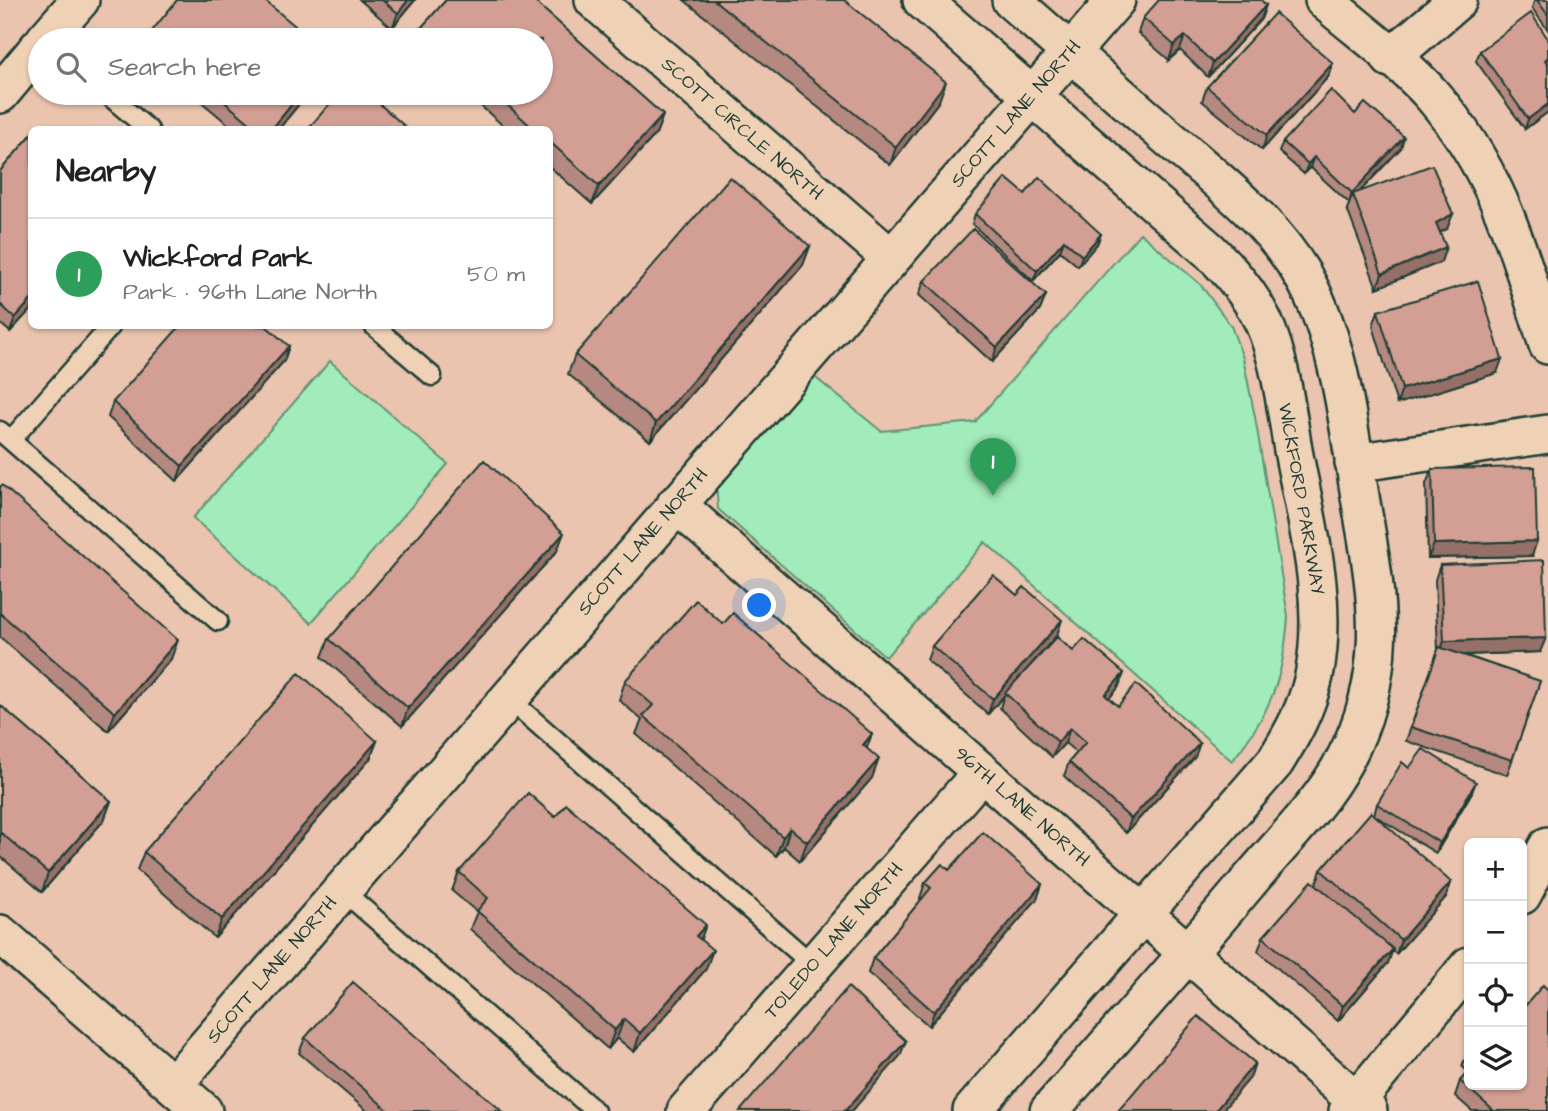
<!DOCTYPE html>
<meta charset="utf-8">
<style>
:root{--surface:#fff;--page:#f2f2f2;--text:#202124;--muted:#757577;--line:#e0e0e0;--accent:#ea580c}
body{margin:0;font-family:"Architects Daughter",sans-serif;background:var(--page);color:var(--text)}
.controls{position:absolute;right:21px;bottom:21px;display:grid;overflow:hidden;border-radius:10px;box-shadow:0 2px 5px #0004}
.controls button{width:63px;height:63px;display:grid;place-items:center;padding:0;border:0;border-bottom:2px solid var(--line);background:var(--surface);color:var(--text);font:35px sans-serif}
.you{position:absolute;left:760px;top:606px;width:24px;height:24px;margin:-18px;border:5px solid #fff;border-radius:50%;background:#1a73e8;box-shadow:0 0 0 10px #1a73e833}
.badge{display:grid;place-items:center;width:46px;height:46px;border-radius:50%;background:var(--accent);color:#fff;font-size:23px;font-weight:700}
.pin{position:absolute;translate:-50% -58px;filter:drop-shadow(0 2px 4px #0008)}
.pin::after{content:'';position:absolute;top:37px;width:24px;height:21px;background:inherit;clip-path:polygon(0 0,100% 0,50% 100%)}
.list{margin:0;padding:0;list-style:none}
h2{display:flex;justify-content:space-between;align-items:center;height:91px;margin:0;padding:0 28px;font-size:30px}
h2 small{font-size:23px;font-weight:400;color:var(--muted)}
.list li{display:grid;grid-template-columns:46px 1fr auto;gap:21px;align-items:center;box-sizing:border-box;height:112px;padding:0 28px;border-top:2px solid var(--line)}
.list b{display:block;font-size:26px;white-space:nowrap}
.list p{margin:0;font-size:23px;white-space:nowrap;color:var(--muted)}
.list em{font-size:23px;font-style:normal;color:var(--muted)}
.icon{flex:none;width:38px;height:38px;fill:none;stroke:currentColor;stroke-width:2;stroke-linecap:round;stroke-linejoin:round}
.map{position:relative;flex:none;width:1548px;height:1111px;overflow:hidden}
.search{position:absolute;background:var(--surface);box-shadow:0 2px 5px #0004;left:28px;top:28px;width:525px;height:77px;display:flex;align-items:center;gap:18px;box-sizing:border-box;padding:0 24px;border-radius:38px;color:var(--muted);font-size:26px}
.panel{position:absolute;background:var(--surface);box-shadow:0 2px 5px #0004;left:28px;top:126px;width:525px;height:203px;border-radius:10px}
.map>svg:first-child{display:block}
</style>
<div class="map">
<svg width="1548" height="1111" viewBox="0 0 1548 1111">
<rect width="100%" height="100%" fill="#eac4ae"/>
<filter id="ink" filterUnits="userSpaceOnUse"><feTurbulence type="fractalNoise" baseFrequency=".0143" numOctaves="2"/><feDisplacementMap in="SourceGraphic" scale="14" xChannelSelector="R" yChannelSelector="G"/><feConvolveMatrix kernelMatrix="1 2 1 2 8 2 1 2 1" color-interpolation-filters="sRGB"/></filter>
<g filter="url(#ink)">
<path fill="#a2ebba" stroke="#609477" stroke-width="2" d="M1140,233L1200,284L1231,326L1243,358L1255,417L1288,616C1284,678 1270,714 1232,761L985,542L886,657L718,509L716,482L811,374L881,431L975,422Z
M330,361L448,464L311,623L193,518Z"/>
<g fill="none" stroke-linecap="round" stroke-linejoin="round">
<g stroke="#1f3d34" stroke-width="23">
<path id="service" d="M106,93L149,130
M374,326L432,376
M0,431L218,621
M11,440L111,326
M508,698L813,965
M342,890L595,1111"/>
</g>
<g stroke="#1f3d34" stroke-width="42">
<path id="minor" d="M594,0L891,258
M922,0L1209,250C1231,272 1249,293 1263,321C1281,361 1286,408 1293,450C1307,524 1329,600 1314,676C1307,708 1292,735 1275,762L972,1111
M1011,0C1064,47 1117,93 1171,140C1223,185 1283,230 1313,295C1344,362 1350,442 1363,514C1379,604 1389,677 1344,761C1321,804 1283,841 1251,879C1185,958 1117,1034 1049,1111
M1324,0C1357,29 1403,62 1432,95C1499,172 1518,250 1548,345
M45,40L80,0
M1390,58L1458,0
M0,94L40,46
M1354,463L1548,434
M676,504L1368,1111
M1522,895L1548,846
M0,934L203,1111
M173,1085L1116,0
M686,1111L982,772
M1348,1111L1469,966"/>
</g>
<use href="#service" stroke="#efd2b6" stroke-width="18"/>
<use href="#minor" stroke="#efd2b6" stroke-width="37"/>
</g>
<path fill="#b5897f" stroke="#1f3d34" stroke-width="2" d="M360,0H415L392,28Z
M446,0H533L663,115L656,134L592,204L550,167V130H508L466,93H541V40H417L421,28Z
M684,0H844L939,101L890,165Z
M1535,0H1548V30L1532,8Z
M1266,5L1261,19L1208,77L1180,50L1169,60L1138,33L1143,18Z
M1548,39V112L1525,129L1476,61L1480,51Z
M1328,77L1262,150L1202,101L1207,87Z
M191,93H308L278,130H235Z
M1355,114L1401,148L1359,192L1447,229L1440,233L1441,262L1377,288L1347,209L1350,202L1349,203L1310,167L1304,174L1279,152L1283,142Z
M32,134V308L10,332L0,323V171Z
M1025,194L1101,234L1097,244L1078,266L1060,251L1033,281L972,224L975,214Z
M810,246L803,265L650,441L568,374L575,355Z
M924,281L1046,295L1040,310L992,362L919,295Z
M1378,311L1497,373L1397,404L1373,326Z
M289,346L284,361L177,481L108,417L113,402Z
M1432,469L1532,556L1428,558L1426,484Z
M0,487L171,659L108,731L0,637Z
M557,551L402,726L322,657L329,639Z
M1440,565L1540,652L1464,655L1540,681L1507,775L1406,741L1438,650L1435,580Z
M723,624L867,749L872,778L800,861L784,847L776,856L636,734L642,720L619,700L625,681Z
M1057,635L1020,677L1073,651L1124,673L1118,688L1109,698L1118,706L1195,757L1126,833L1064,776L1069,762L1077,753L1065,743L1052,757L1000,708L1004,695L988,714L927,660L932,646Z
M0,705L111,801L104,820L42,892L0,856Z
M377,741L370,759L215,938L137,870L144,852Z
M1409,768L1472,792L1436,853L1374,815L1377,804Z
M949,870L1042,884L1037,899L929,1026L868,973L873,958L922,899L920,898L925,883Z
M1321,870L1451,882L1446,897L1396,954L1392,951L1388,963L1338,1021L1258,951L1263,937L1316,884Z
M459,872L701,940L706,969L634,1052L617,1038L608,1049L470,929L477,912L452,891Z
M305,1038L502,1111H367L299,1053Z
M1469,1050V1085L1548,1111H1472L1455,1096L1460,1081L1468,1072L1462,1066Z"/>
<path fill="#946f68" stroke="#1f3d34" stroke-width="2" d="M408,0H415L392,28L398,13Z
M1266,5L1261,19L1208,77L1213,63Z
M1185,36L1180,50L1169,60L1174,45Z
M1333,63L1328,77L1262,150L1267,135Z
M946,82L939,101L890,165L896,147Z
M301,93H308L278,130H271Z
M1548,104V112L1525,129L1528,119Z
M663,115L656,134L592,204L599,186Z
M1404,137L1401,148L1354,198L1353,194L1349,203L1352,193Z
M1314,157L1310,167L1304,174L1308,164Z
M1453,214L1447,229L1431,237L1436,223Z
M1101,234L1097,244L1078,266L1082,256Z
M1064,240L1060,251L1033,281L1037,271Z
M810,246L803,265L650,441L656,423Z
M1446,247L1441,262L1377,288L1382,274Z
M1046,295L1040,310L992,362L997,347Z
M32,299V308L10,332L15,318Z
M289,346L284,361L177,481L182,466Z
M1502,359L1497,373L1397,404L1402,389Z
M564,533L557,551L402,726L408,708Z
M1537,541L1532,556L1428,558L1434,544Z
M1062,620L1057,635L988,714L993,699Z
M1546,638L1540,652L1439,656L1444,641Z
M178,640L171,659L108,731L115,713Z
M1124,673L1118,688L1100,709L1105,695Z
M1070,728L1065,743L1052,757L1058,742Z
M872,734L865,753L863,745Z
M377,741L370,759L215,938L222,919Z
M1200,743L1195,757L1126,833L1131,819Z
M879,759L872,778L800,861L807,842Z
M1476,782L1472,792L1436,853L1440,843Z
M111,801L104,820L42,892L48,873Z
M790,828L784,847L776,856L783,837Z
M1451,882L1446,897L1396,954L1401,940Z
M1042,884L1037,899L929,1026L934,1012Z
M706,925L699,944L696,936Z
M1393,949L1388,963L1338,1021L1343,1006Z
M713,950L706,969L634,1052L640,1033Z
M624,1019L617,1038L608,1049L615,1030Z
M906,1041L900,1056L852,1111H845Z
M1255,1063L1250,1078L1222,1111H1215Z"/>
<path fill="#d39f94" stroke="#1f3d34" stroke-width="2" d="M177,0H264L312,40H151L147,37Z
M382,0H408L398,13Z
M446,0H533L663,115L599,186L550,142V130H535L494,93H541V40H435L421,28Z
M714,0H844L946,82L896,147Z
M1159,0H1261L1266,5L1213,63L1185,36L1174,45L1143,18Z
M1537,0H1548V15Z
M1275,13L1333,63L1267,135L1207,87Z
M1531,13L1548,39V57L1545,60L1548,64V104L1528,119L1480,51Z
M1331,90L1355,114L1365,103L1404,137L1352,193L1314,157L1308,164L1283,142Z
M214,93H301L271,130H258Z
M339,93H367L409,130H307Z
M32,134V299L15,318L0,304V171Z
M1432,165L1453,214L1436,223L1446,247L1382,274L1353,194Z
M730,177L810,246L656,423L575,355Z
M1039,177L1101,234L1082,256L1064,240L1037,271L975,214L1006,178L1025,194Z
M973,229L1046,295L997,347L924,281Z
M1478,281L1502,359L1402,389L1378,311Z
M180,326H266L289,346L182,466L113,402Z
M484,460L564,533L408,708L329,639Z
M1535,467L1537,541L1434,544L1432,469Z
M2,485L178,640L115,713L0,613V487Z
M1544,560L1546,638L1444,641L1440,565Z
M993,575L1017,595L1024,587L1062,620L993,699L932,646Z
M696,600L723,624L733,613L872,734L863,745L879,759L807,842L790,828L783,837L643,716L653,705L625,681Z
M1057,637L1073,651L1084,639L1124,673L1105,695L1118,706L1136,684L1200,743L1131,819L1069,762L1086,742L1070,728L1058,742L1005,693Z
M1439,647L1540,681L1512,760L1411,727Z
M299,673L377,741L222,919L144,852Z
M0,705L111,801L48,873L0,832Z
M1423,749L1476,782L1440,843L1377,804L1402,762L1409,768Z
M528,793L555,817L566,804L706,925L696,936L713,950L640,1033L624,1019L615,1030L477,911L488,898L459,872Z
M1371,812L1451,882L1401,940L1321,870Z
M983,832L1042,884L934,1012L873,958L931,888L925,883L942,864L949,870Z
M1312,881L1393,949L1343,1006L1263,937Z
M353,982L502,1111H389L305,1038Z
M1543,985L1548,990V1111H1494L1460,1081L1469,1071V1085H1522V1003L1525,1006Z
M848,987L906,1041L845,1111H740Z
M1198,1016L1255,1063L1215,1111H1118Z"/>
</g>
<g text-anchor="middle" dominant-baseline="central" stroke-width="5" stroke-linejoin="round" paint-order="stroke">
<g font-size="19" fill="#1f3d34" stroke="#efd2b6">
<text transform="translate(1016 114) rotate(-49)">SCOTT LANE NORTH</text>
<text transform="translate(742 129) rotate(41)">SCOTT CIRCLE NORTH</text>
<text transform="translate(1301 499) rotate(80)">WICKFORD PARKWAY</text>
<text transform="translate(643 542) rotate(-49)">SCOTT LANE NORTH</text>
<text transform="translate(1022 807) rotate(41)">96TH LANE NORTH</text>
<text transform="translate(834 941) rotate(-49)">TOLEDO LANE NORTH</text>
<text transform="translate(272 970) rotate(-49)">SCOTT LANE NORTH</text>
</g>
</g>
</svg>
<div class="controls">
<button>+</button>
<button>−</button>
<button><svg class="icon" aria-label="locate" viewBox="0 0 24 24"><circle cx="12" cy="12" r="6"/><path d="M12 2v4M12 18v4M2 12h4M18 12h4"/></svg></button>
<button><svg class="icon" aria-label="layers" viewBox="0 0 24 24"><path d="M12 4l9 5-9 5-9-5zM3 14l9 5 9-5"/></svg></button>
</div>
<div class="you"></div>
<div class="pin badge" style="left:993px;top:496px;background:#2e9e5b">1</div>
<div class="search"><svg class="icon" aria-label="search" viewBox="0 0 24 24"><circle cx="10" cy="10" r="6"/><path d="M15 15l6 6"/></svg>Search here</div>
<section class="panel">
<h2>Nearby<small></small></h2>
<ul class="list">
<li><span class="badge" style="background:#2e9e5b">1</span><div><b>Wickford Park</b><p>Park · 96th Lane North</p></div><em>50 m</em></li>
</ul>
</section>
</div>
